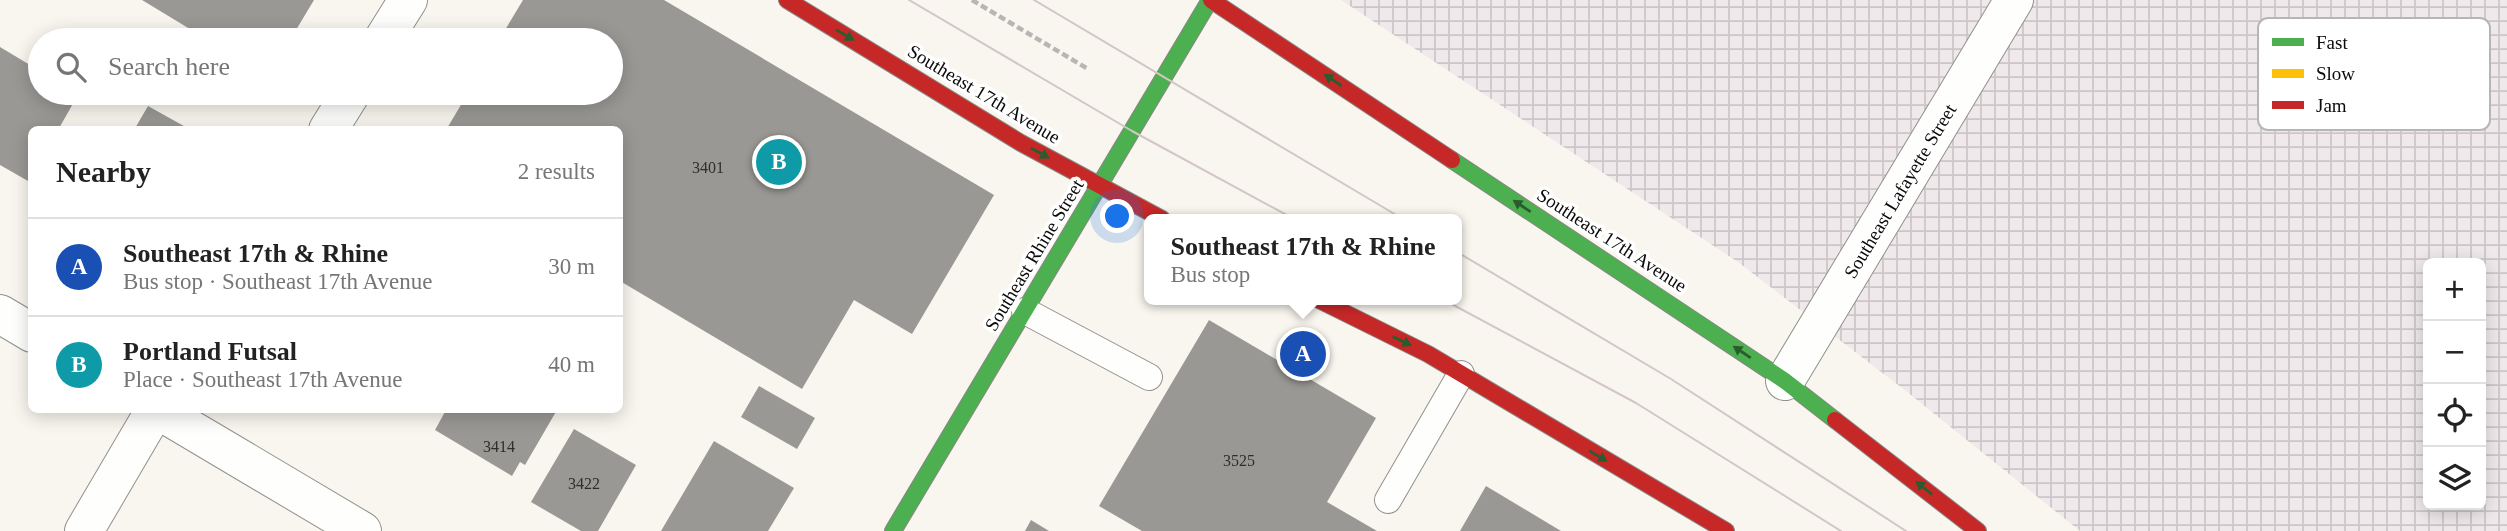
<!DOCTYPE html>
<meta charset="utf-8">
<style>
:root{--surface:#fff;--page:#f2f2f2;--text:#222;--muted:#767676;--line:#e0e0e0;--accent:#2563eb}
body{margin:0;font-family:"Times New Roman",serif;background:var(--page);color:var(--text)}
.controls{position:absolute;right:21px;bottom:21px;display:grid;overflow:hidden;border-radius:10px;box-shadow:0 4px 18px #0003}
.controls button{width:63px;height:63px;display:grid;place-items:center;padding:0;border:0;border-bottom:2px solid var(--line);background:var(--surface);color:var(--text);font:35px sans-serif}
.you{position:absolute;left:1118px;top:217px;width:24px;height:24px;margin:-18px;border:5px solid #fff;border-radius:50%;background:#1a73e8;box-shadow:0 0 0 10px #1a73e833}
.badge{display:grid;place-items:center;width:46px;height:46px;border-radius:50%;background:var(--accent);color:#fff;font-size:23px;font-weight:700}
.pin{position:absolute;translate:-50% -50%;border:4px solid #fff;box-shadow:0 2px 7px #0006}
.popup{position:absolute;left:1144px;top:214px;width:318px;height:91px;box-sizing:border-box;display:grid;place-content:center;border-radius:10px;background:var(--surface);filter:drop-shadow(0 2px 5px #0005);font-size:23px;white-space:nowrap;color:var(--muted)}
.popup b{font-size:26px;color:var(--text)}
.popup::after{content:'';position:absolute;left:50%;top:100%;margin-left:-14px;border:14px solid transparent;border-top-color:var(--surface)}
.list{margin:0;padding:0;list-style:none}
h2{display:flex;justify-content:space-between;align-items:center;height:91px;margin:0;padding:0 28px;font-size:30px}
h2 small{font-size:23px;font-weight:400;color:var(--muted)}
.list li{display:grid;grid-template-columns:46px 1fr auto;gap:21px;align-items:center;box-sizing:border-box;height:98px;padding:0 28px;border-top:2px solid var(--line)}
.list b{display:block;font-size:26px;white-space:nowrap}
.list p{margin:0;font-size:23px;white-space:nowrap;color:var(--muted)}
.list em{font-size:23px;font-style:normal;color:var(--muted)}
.icon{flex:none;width:38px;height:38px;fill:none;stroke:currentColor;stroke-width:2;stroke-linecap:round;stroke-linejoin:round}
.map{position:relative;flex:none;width:2507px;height:531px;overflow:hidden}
.search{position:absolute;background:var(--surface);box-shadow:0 4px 18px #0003;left:28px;top:28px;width:595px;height:77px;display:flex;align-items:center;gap:18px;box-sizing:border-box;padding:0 24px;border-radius:38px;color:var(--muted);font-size:26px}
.panel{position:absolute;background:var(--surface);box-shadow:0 4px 18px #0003;left:28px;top:126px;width:595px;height:287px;border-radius:10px}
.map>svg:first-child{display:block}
</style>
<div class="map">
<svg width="2507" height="531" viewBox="0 0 2507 531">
<defs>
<pattern id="industrial-grid" width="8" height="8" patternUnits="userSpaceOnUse" patternTransform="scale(1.75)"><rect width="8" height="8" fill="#efe9eb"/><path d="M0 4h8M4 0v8" fill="none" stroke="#ccc6c8"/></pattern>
</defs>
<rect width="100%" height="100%" fill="#f8f6ee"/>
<path fill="url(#industrial-grid)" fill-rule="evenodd" d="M1341,0H2507V531H2080L1906,391L1738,262ZM2428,263H2481V505H2428Z"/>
<path fill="#9a9894" d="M142,0H314L290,40H208Z
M523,0H664L994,195L912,334L854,300L802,389L620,281V130H446L468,93H611V40H499Z
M0,47L40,71V93H79L58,130H32V175L28,181L0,165Z
M148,106L191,130H134Z
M1209,320L1376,418L1327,502L1377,531H1142L1099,506Z
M759,386L815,418L797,449L741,417Z
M446,410H557L525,465L520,462L512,476L435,430Z
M574,429L636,465L598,531H581L531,502Z
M714,441L794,488L768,531H661Z
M1486,486L1561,531H1460Z
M1031,520L1049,531H1025Z"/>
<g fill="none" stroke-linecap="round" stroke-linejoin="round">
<g stroke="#91908d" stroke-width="28">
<path id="lane" d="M1025,311L1149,377
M1388,500L1461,374"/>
</g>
<g stroke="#91908d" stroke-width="40">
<path id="street" d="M383,40L408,0
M328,130L351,93
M0,314L32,333
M1785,381L2014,0
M158,410L362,531
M84,531L155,410"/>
</g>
<g stroke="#888783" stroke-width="18">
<path id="fast" d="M1452,160L1785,381L1835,420
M893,531L1210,0"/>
</g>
<g stroke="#888783" stroke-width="18">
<path id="jam" d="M787,0L1021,143L1162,219
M1211,0L1452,160
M1319,300L1428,354L1726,531
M1835,420L1978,531"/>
</g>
<path stroke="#b7b6b5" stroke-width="4.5" stroke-dasharray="7 3.5" stroke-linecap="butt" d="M972,0L1088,69"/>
<use href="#lane" stroke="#fefefc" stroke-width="26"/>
<use href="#street" stroke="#fefefc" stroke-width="38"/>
<use href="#fast" stroke="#4caf50" stroke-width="16"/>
<use href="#jam" stroke="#c62828" stroke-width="16"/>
<path stroke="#d3c6c6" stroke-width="2" d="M909,0L1132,131L1294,219
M1034,0L1403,219
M1457,252L1671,379L1906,531
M1444,300L1636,403L1841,531"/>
</g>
<defs><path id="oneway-solid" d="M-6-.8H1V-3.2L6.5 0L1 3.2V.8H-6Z" transform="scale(1.75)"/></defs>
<g fill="#2b5c2d">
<use href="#oneway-solid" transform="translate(845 35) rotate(31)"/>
<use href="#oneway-solid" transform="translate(1333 80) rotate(-146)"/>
<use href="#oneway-solid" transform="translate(1040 153) rotate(29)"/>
<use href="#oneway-solid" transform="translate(1522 206) rotate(-146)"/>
<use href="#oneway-solid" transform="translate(1402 341) rotate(26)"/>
<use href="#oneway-solid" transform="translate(1742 352) rotate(-146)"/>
<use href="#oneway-solid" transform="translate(1598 456) rotate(31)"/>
<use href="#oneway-solid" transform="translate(1924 488) rotate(-141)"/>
</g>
<g text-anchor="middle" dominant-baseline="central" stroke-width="7" stroke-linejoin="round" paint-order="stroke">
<g font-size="16" fill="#2e2e2c">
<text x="708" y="167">3401</text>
<text x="499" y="446">3414</text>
<text x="1239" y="460">3525</text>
<text x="584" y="483">3422</text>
</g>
<g font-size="19" fill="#0a0a0a" stroke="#fff">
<text transform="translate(984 94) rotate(31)">Southeast 17th Avenue</text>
<text transform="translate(1900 191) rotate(-59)">Southeast Lafayette Street</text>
<text transform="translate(1612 240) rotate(33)">Southeast 17th Avenue</text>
<text transform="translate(1034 255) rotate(-59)">Southeast Rhine Street</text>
</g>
</g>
<rect x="2258" y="18" width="232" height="112" rx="10" fill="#fff" stroke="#b6b6b6" stroke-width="2"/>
<rect x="2272" y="38" width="32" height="8" fill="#4caf50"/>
<rect x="2272" y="69" width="32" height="9" fill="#ffc107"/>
<rect x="2272" y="101" width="32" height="8" fill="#c62828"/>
<g font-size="19" fill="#0a0a0a">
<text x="2316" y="49">Fast</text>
<text x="2316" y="80">Slow</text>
<text x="2316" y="112">Jam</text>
</g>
</svg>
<div class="controls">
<button>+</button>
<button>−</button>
<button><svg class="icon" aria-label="locate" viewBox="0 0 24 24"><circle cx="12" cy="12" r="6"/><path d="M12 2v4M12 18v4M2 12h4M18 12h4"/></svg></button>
<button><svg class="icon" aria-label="layers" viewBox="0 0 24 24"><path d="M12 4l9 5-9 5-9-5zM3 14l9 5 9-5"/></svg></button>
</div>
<div class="you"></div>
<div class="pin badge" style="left:1303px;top:354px;background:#1a4fb4">A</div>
<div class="popup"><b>Southeast 17th &amp; Rhine</b>Bus stop</div>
<div class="pin badge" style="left:779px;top:162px;background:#0f9aa8">B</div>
<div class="search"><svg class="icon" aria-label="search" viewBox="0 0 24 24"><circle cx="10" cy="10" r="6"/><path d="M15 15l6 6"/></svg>Search here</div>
<section class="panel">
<h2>Nearby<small>2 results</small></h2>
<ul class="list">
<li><span class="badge" style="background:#1a4fb4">A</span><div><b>Southeast 17th &amp; Rhine</b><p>Bus stop · Southeast 17th Avenue</p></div><em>30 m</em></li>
<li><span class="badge" style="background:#0f9aa8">B</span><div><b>Portland Futsal</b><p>Place · Southeast 17th Avenue</p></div><em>40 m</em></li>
</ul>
</section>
</div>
